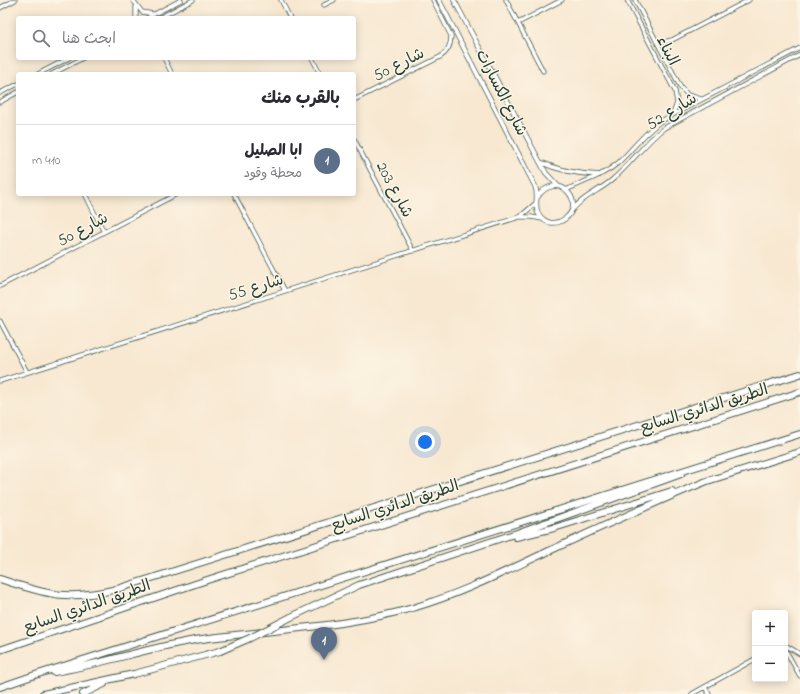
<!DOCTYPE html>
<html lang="ar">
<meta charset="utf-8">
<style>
:root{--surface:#fff;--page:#f7f7f7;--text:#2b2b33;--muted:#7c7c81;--line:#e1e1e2;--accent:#0b8043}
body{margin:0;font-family:"Indie Flower","Playpen Sans Arabic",sans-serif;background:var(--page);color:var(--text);direction:rtl}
.controls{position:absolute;right:12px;bottom:12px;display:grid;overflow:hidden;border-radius:4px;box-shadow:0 2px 10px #0003}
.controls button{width:36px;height:36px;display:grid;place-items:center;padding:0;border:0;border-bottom:1px solid var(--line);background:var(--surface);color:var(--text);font:20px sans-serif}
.you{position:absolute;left:425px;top:442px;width:14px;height:14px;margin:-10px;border:3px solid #fff;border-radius:50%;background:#1a73e8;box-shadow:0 0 0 6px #1a73e833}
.badge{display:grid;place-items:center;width:26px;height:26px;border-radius:50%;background:var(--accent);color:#fff;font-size:13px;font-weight:700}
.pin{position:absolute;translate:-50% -33px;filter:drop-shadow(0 1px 2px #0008)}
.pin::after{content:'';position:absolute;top:21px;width:14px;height:12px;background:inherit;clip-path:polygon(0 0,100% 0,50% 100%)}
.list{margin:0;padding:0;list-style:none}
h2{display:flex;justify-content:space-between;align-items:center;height:52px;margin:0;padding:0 16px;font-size:17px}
h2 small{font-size:13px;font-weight:400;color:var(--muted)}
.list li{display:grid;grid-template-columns:26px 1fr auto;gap:12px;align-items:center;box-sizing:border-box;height:72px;padding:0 16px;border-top:1px solid var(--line)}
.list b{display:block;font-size:15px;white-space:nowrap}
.list p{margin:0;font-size:13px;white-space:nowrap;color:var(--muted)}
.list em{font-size:13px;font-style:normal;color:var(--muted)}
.icon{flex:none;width:22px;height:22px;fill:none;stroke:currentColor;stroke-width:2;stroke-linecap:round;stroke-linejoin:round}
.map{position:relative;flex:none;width:800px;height:694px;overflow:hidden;direction:ltr}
.search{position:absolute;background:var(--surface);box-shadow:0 2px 10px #0003;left:16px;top:16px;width:340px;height:44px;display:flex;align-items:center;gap:10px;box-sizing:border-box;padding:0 14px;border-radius:4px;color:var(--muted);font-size:15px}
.panel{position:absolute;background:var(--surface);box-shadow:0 2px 10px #0003;left:16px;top:72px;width:340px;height:124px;border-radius:4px;direction:rtl}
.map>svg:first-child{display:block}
</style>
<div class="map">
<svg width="800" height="694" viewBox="0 0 800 694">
<rect width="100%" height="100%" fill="#fcf5e5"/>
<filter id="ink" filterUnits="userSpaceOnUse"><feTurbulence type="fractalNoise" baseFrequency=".025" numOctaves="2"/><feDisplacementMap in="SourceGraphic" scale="8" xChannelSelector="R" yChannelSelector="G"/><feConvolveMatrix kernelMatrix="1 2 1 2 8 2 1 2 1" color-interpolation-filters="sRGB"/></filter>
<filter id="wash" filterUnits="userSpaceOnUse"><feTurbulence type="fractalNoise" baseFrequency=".012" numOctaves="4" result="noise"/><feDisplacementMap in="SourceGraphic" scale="16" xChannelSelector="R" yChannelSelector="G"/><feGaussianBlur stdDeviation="0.9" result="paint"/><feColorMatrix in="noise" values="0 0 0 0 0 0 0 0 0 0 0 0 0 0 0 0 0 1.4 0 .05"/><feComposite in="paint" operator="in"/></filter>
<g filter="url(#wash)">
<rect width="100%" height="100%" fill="#f8e8d1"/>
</g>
<g filter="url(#ink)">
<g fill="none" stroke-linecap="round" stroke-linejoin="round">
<g stroke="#40574c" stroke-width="5">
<path id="minor" d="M133,0L142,12L153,14
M281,0L290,18
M506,0L543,71
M627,0L675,91L677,103L673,114
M635,0L681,88L688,95L701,99
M324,5L334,0
M0,8L15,0
M136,18V7
M147,18L181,0
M159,18L193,0
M518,23L562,0
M656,41L664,42L672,40L749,0
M164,58L172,74
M312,58L320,74
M38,74L69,58
M52,74L83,58
M0,93L18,84
M354,100L440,57C448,52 451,45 451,36L433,0
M0,102L18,92
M354,139L413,251
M566,190C584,181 603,176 618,163C633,149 644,133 661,121L800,48
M85,194L104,232
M234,194L285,291
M573,209C584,196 599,191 612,180C631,164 644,143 664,128L800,55
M521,216L536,203
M0,286L177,194
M0,321L27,372
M0,381L519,217H531L543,219
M785,645L800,654
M785,649L800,676
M705,687L709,694
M692,694L755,659"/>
</g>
<g stroke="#40574c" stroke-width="5.5">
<path id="tertiary" d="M439,0L535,186C539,195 534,205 538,213C551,237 586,212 568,192C565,188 560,186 554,186C546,187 541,191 537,198
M454,0L540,162L546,173L558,186
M540,162C560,171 578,174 599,175"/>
</g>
<g stroke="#40574c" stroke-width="8">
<path id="motorway" d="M704,482L800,452
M516,537L554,528L672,491
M0,579C47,595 68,601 117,589L800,374
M291,617L359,585L517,533L681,474
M0,650L204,581L800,392
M54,672C104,664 152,646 202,639C274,629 346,628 416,607C463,593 506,571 549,551C601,527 653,503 707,481
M0,687L35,675L800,434
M43,694L134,674L220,651
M83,694L104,684"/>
</g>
<use href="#minor" stroke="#fff" stroke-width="3.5"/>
<use href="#tertiary" stroke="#fff" stroke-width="4"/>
<use href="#motorway" stroke="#fff" stroke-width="6"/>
<g stroke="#40574c" stroke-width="8" stroke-linecap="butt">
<path id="motorway-bridge" d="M220,651L250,638L291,617"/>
</g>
<use href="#motorway-bridge" stroke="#fff" stroke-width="6"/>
</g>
</g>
<g text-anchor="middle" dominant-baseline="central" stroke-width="3" stroke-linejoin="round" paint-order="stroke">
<g font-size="16" fill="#1f3d34" stroke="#fcf5e5">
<text transform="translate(667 51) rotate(63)">البناء</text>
<text transform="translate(399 65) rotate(-27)">شارع 50</text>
<text transform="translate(501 93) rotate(63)">شارع الكسارات</text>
<text transform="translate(672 112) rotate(-32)">شارع 52</text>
<text transform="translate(394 190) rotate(62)">شارع 203</text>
<text transform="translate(83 230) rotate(-28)">شارع 50</text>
<text transform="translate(256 288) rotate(-17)">شارع 55</text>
<text transform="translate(704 409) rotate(-17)">الطريق الدائري السابع</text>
<text transform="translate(395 506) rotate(-18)">الطريق الدائري السابع</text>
<text transform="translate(87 607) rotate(-19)">الطريق الدائري السابع</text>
</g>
</g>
</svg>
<div class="controls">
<button>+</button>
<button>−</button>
</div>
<div class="you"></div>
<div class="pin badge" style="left:324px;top:660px;background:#5c6f8a">1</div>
<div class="search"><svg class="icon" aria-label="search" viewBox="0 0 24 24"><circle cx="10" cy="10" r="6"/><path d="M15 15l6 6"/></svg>ابحث هنا</div>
<section class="panel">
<h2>بالقرب منك<small></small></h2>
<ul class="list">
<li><span class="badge" style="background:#5c6f8a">1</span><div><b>ابا الصليل</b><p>محطة وقود</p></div><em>410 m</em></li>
</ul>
</section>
</div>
